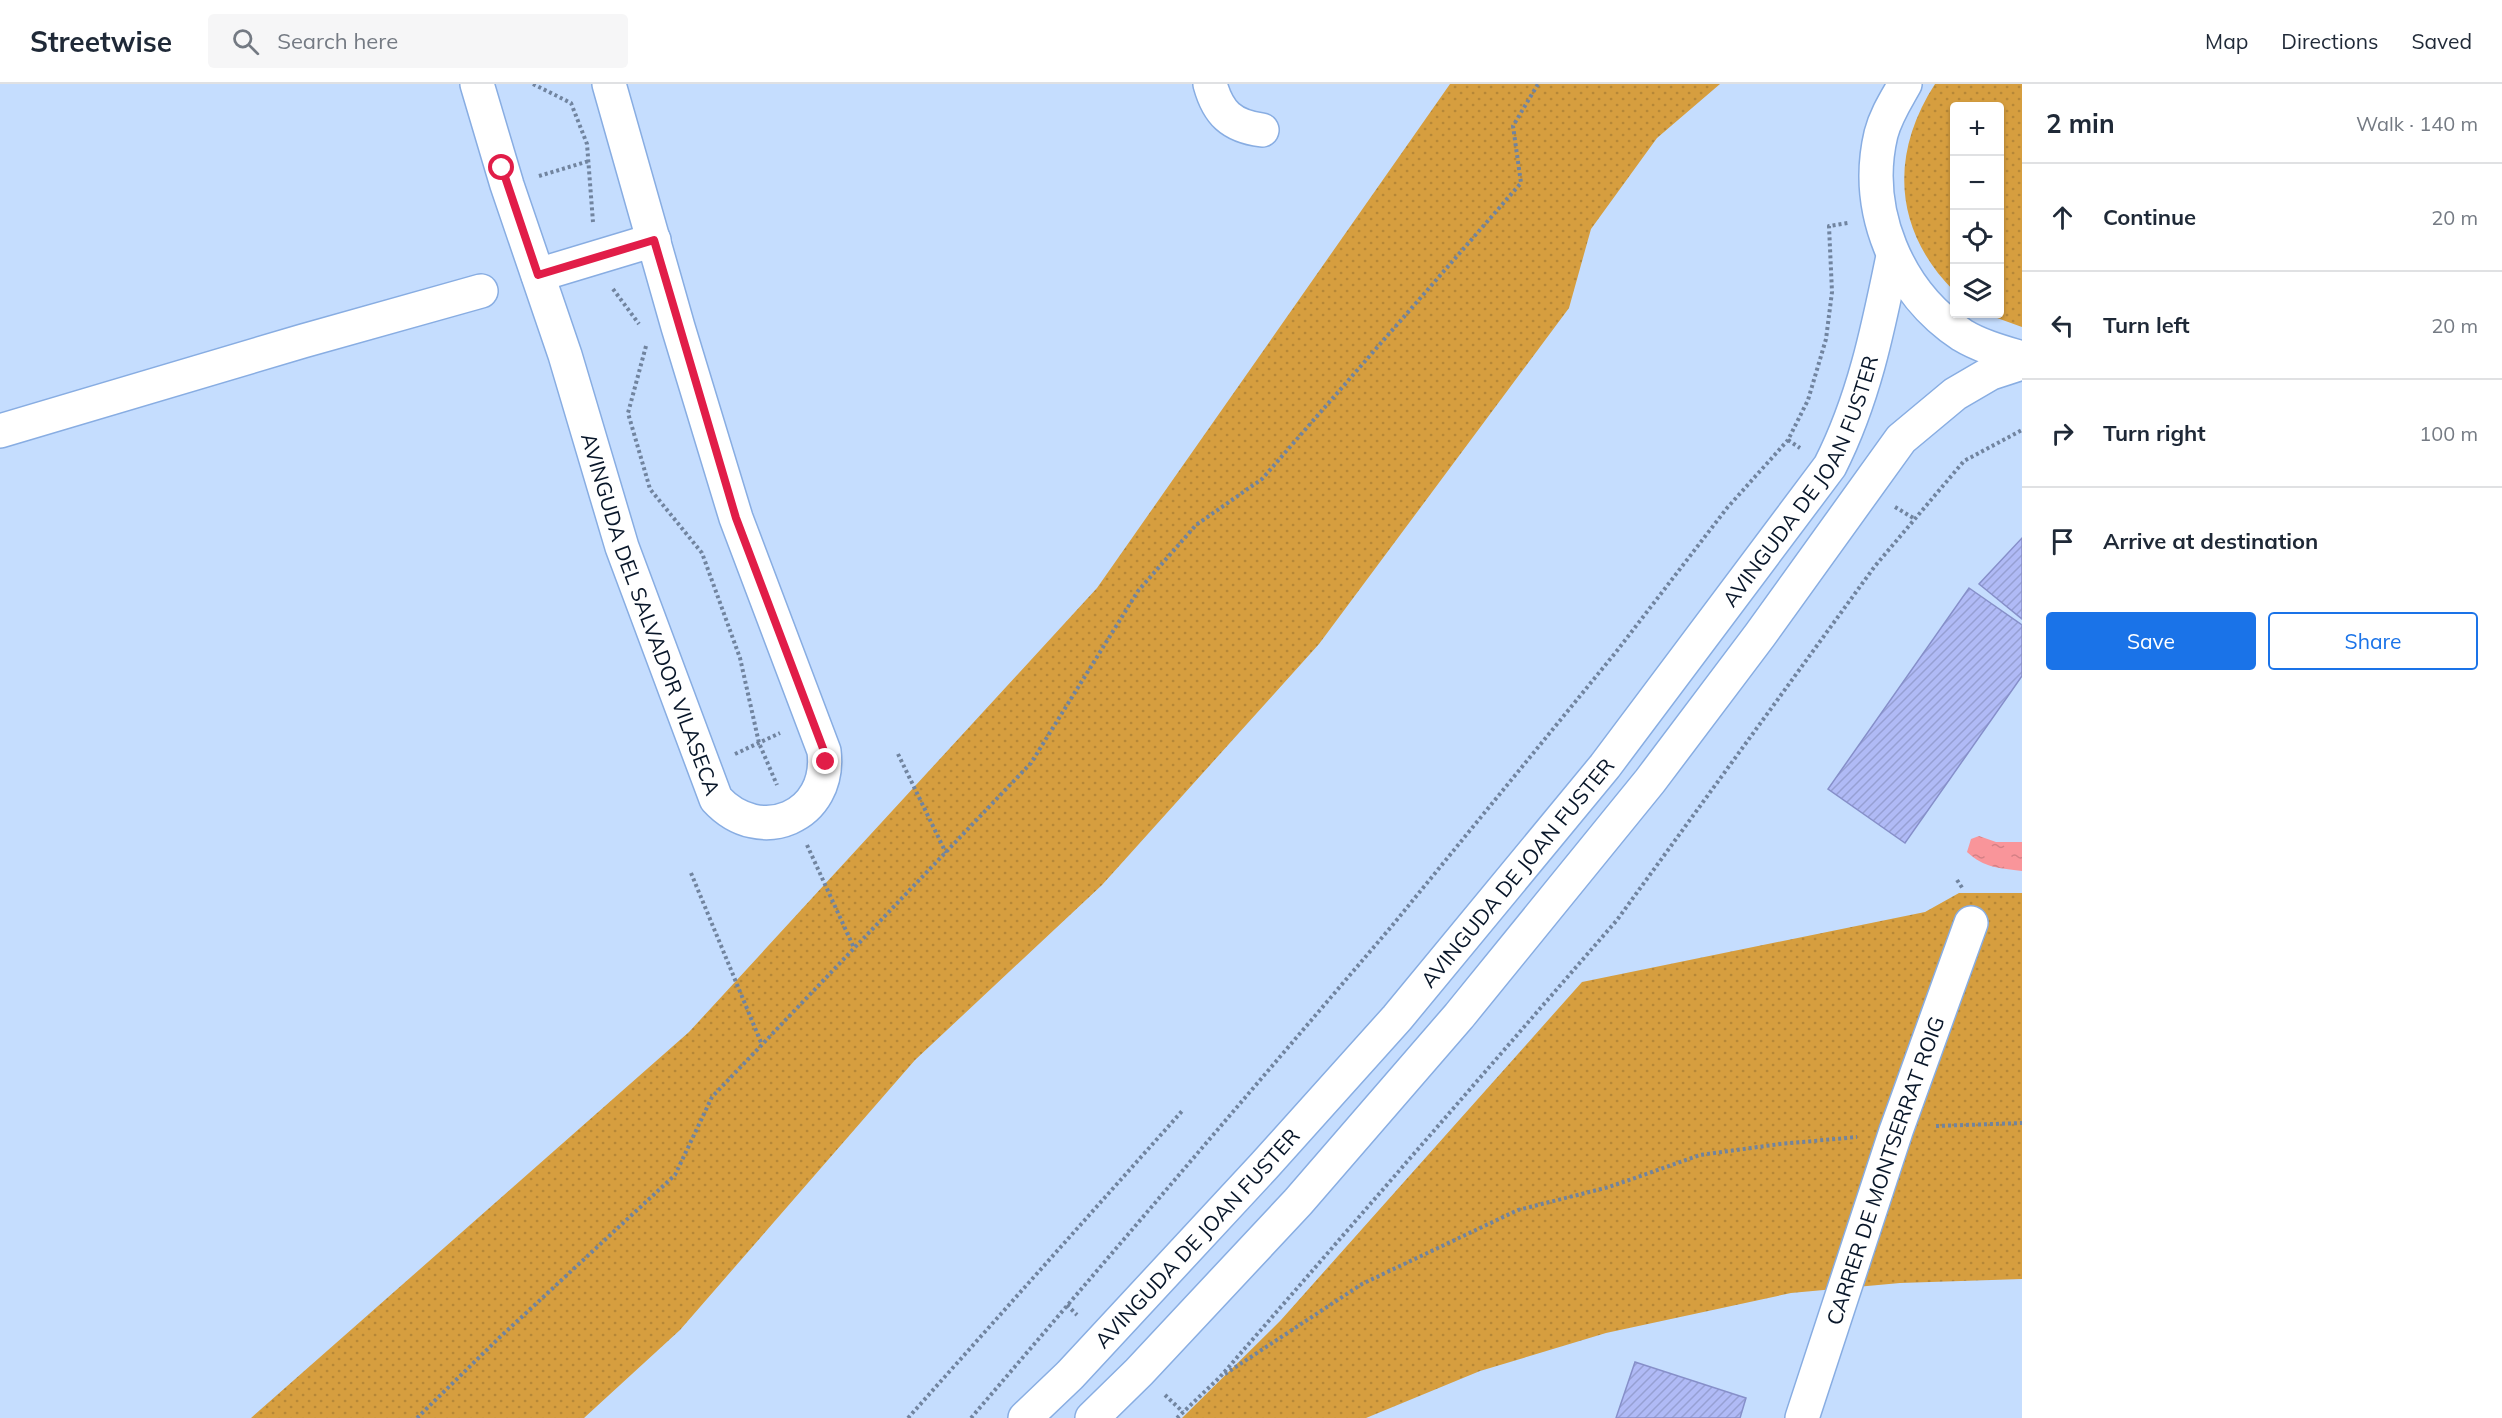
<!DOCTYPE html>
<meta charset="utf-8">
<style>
:root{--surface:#fff;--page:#f6f6f7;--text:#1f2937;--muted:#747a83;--line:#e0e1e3;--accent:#1a73e8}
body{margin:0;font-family:Mulish,sans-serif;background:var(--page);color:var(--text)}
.controls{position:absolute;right:18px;top:18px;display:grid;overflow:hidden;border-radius:6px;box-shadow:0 2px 4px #0004}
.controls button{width:54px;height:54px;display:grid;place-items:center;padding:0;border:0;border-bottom:2px solid var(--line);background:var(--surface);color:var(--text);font:30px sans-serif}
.stop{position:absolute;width:18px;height:18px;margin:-14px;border:4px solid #e11d48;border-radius:50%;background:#fff}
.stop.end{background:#e11d48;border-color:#fff;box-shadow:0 2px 6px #0008}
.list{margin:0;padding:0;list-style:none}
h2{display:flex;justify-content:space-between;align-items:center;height:78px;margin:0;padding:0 24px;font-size:26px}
h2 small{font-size:20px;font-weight:400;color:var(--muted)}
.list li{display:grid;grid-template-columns:39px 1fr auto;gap:18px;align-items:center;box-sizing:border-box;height:108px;padding:0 24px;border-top:2px solid var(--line)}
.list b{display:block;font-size:22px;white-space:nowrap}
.list em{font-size:20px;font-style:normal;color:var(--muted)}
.actions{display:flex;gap:12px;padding:18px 24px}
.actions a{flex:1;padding:14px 0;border:2px solid var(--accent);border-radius:6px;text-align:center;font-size:21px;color:var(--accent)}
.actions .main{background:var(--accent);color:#fff}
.icon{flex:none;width:33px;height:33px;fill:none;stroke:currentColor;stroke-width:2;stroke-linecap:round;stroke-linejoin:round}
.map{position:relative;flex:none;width:2022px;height:1334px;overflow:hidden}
header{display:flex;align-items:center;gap:36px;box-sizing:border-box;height:84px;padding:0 30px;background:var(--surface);border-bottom:2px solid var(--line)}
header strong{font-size:28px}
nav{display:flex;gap:33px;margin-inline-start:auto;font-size:21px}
.search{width:420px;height:54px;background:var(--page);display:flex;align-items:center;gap:15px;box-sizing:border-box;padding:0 21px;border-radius:6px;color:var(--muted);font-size:22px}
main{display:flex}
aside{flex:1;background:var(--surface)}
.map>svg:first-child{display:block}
</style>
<header>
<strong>Streetwise</strong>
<div class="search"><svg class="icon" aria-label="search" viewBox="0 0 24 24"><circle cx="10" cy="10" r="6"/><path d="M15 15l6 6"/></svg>Search here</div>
<nav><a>Map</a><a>Directions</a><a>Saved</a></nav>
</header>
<main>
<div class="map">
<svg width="2022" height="1334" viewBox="0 0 2022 1334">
<defs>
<pattern id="green-dots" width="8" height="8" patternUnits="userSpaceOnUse" patternTransform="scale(1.5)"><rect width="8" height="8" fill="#d69e3f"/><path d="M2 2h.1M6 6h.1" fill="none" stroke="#b68737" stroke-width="1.8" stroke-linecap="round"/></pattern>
<pattern id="water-ripples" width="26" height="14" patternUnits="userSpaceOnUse" patternTransform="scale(1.5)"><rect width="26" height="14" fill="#f9959a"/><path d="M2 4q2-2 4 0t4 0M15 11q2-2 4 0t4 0" fill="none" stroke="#d48085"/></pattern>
<pattern id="building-hatch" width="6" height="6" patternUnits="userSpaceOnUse" patternTransform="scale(1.5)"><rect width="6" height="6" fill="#b0baf6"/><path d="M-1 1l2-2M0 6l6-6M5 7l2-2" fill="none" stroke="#969fd3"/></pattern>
</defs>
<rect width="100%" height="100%" fill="#c5ddfe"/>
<path fill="url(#green-dots)" d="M1450,0H1720L1657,54L1591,145L1569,224L1319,560L1102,801L915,976L680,1246L584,1334H251L689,948L1097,504Z
M1935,0H2022V243L1986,230H2000V22H1954V207C1894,147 1889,71 1935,0Z
M1959,809H2022V1195L1900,1199L1791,1209L1606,1249L1480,1287L1366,1334H1182L1281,1236L1582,898L1925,828Z"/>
<path fill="url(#water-ripples)" d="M1979,752L1996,758H2022V787C2000,784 1984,784 1967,768L1971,755Z"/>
<path fill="url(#building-hatch)" stroke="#868fc9" stroke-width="1.5" d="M2022,454V535L1979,500Z
M1969,504L2022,541V592L1905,759L1828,705Z
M1635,1278L1746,1314L1740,1334H1616Z"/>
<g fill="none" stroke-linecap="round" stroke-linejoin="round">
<g stroke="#88ade2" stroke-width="36">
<g id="minor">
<path id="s1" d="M477,0L507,101L565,271L622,463L716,715C760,763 832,733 824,667L736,434L678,243L609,0"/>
<path d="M1210,0C1218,29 1231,42 1262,46"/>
<path d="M1905,0C1896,16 1886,31 1881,50C1863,126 1897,208 1962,251C1980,262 2002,268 2022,274"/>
<path d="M538,191L654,156"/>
<path d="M0,347L303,257L481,207"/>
<path id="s2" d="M1025,1334L1070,1291L1264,1082L1397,934L1605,682L1830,382C1864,315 1878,245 1893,172"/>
<path d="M1092,1334L1139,1288L1298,1118L1459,932L1650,697L1760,551L1901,355L1955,310L1991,289L2022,279"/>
<path id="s3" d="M1802,1334L1896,1047L1971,839"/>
</g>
</g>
<path stroke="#71849f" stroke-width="4" stroke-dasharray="3 3" stroke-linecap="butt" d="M533,0L571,19L587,60L593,138
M539,92L589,77
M613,205L639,240
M646,262L628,329L650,405L702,469L740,574L759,659L777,701
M1788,356L1800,364
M1895,423L1915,435
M735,670L780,649
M898,670L946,769
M807,761L854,864
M691,789L762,961
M1957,796L1963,805
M1936,1042L2022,1039
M1067,1221L1077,1231
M1225,1290L1362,1200L1518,1126L1609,1103L1700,1071L1780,1060L1857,1053
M1165,1311L1183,1328
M417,1334L499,1254L675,1091L712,1013L1031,679L1138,507L1196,441L1262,395L1521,99L1513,42L1538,0
M908,1334L1183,1026
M971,1334L1391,843L1616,568L1727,424L1788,356L1808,316L1826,255L1832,208L1829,142L1848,139
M1177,1334L1220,1293L1617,836L1875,482L1964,377L2022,346"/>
<use href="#minor" stroke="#fff" stroke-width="33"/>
</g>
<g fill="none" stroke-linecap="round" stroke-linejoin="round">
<path stroke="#e11d48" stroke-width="8" d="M502,84L538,191L654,156L736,434L824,667L826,678"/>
</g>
<g text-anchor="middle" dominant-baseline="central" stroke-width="4.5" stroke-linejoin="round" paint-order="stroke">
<g font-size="21" fill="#081629" stroke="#fcfcfc">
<text stroke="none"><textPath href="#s2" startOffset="1221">AVINGUDA DE JOAN FUSTER</textPath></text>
<text stroke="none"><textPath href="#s1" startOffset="558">AVINGUDA DEL SALVADOR VILASECA</textPath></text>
<text stroke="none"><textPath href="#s2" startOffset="735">AVINGUDA DE JOAN FUSTER</textPath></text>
<text stroke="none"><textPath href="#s3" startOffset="261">CARRER DE MONTSERRAT ROIG</textPath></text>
<text stroke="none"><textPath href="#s2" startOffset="249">AVINGUDA DE JOAN FUSTER</textPath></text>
</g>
</g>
</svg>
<div class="controls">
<button>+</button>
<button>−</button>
<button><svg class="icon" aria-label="locate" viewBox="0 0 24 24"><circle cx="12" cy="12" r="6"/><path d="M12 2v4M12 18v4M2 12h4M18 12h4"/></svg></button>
<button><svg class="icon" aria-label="layers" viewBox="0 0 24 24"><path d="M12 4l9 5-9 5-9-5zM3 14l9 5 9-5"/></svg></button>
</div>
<div class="stop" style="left:502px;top:84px"></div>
<div class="stop end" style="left:826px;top:678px"></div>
</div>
<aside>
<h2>2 min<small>Walk · 140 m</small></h2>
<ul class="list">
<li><svg class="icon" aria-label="ahead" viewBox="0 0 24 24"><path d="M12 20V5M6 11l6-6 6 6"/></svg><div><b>Continue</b></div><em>20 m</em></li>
<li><svg class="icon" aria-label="left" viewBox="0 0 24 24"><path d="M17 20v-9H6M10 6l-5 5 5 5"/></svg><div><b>Turn left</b></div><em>20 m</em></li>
<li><svg class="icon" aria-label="right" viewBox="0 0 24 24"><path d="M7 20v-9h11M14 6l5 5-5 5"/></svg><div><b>Turn right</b></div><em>100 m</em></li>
<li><svg class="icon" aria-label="arrive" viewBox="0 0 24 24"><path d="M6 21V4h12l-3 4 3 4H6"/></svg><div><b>Arrive at destination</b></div></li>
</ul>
<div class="actions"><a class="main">Save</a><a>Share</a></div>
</aside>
</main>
